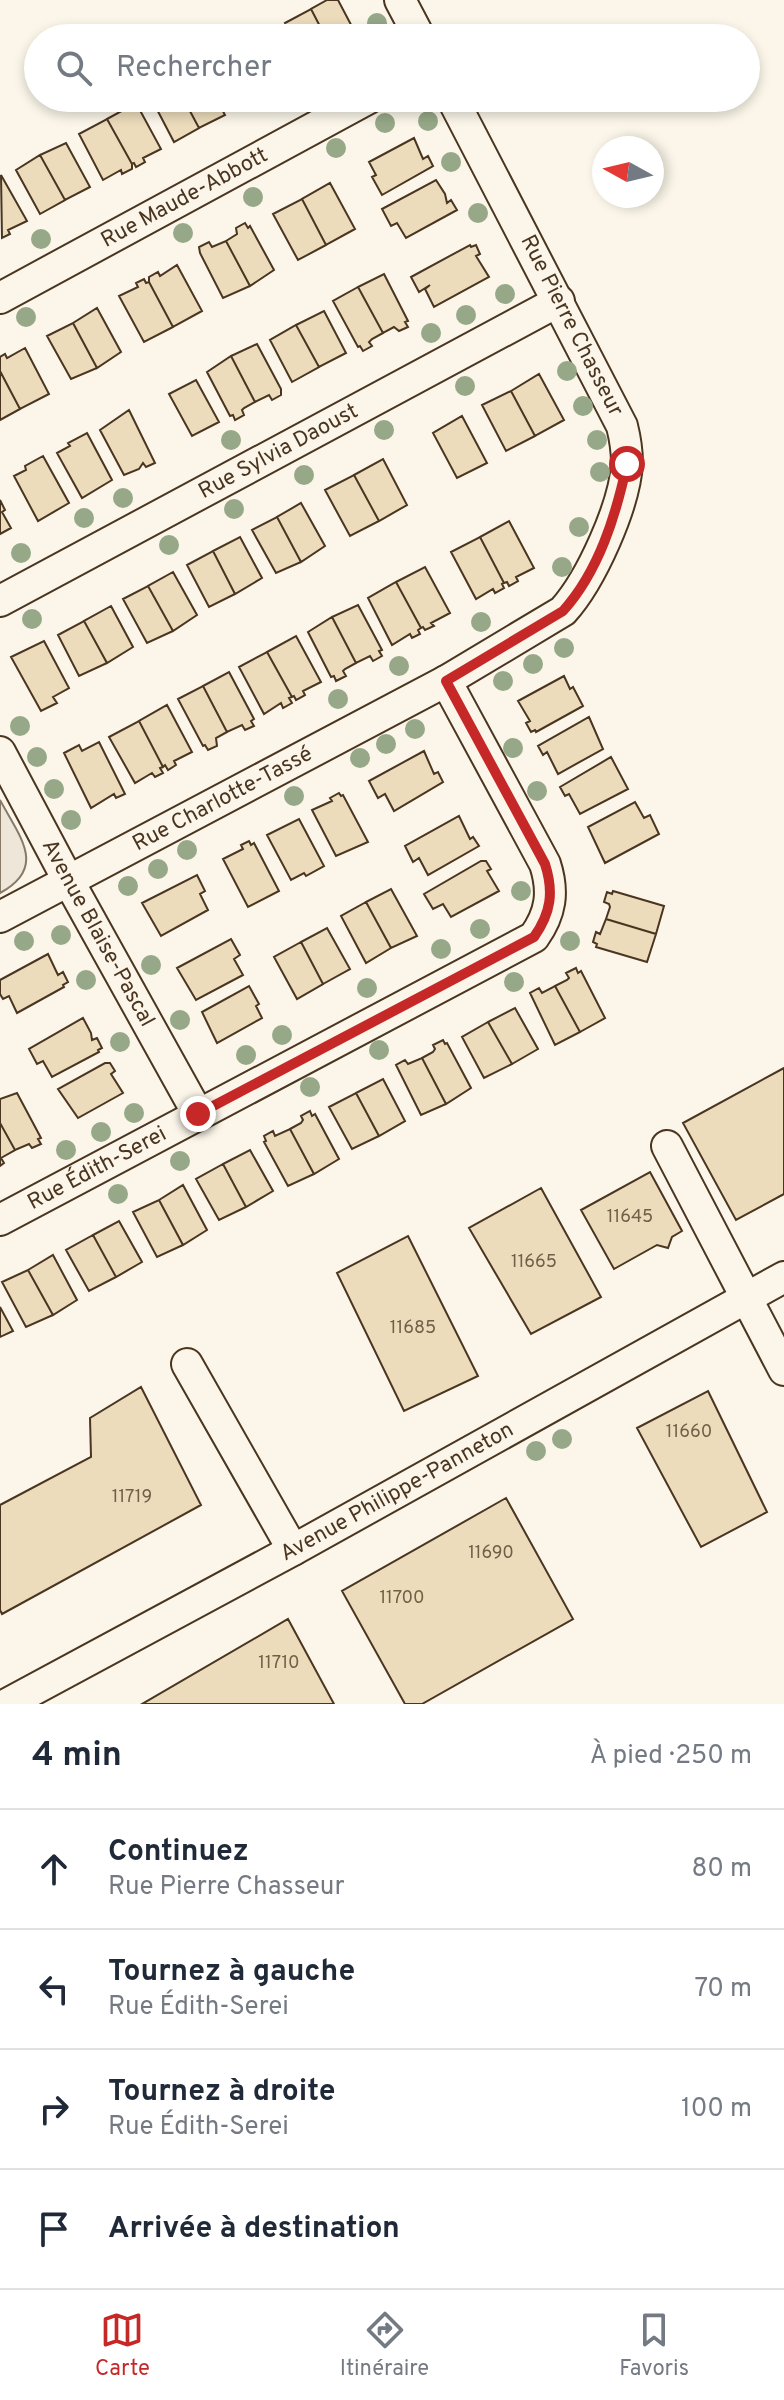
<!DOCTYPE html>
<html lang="fr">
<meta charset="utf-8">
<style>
:root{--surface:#fff;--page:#f2f2f3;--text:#1f2937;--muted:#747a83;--line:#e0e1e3;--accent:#c62828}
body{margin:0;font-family:Overpass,sans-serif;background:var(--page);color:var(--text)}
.compass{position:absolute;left:592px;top:136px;width:72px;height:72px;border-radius:50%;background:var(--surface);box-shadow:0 4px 12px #0003;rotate:278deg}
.stop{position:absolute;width:24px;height:24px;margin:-18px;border:6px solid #c62828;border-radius:50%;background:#fff}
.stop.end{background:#c62828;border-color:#fff;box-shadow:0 2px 8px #0008}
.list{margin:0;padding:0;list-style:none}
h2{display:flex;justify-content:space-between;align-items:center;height:104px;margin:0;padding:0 32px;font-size:34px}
h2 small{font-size:26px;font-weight:400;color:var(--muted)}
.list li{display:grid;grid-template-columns:52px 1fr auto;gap:24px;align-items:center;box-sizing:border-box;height:120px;padding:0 32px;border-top:2px solid var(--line)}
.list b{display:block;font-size:30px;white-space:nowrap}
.list p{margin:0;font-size:26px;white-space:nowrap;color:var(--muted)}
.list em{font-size:26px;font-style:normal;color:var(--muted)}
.icon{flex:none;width:44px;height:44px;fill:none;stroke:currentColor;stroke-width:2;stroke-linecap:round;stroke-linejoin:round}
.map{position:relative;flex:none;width:784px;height:1704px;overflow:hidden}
.search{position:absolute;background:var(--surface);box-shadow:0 4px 12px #0003;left:24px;right:24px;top:24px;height:88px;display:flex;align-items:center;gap:20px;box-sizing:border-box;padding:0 28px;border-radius:44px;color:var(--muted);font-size:30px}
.sheet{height:584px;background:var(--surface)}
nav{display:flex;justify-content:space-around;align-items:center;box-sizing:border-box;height:112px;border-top:2px solid var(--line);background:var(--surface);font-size:22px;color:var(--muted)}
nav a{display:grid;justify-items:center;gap:4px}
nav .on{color:var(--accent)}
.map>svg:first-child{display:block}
</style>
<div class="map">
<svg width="784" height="1704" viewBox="0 0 784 1704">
<rect width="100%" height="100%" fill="#fbf6e9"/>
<path fill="#ede6d9" stroke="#887966" stroke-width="2" d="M0,800C19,836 48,867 0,893Z"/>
<path fill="#ecdcbc" stroke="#4a3520" stroke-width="2" d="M327,0H338L358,38H326L311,9Z
M311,9L326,38H293L285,23Z
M151,98H183L199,128L174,142Z
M183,98H216L225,115L199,128Z
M233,98H253L238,108Z
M136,103L161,149L143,158L145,162L136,167L134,163L132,164L107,119Z
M107,119L132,164V169L122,174L121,170L103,180L79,134Z
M414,138L423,159L428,156L433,166L382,195L372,177L376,175L369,162Z
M66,143L90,187L65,200L40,155Z
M40,155L65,200L40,214L16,170Z
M1,175L27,221L8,230L10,234L2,238Z
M436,180L445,194L447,203L451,200L457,210L406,238L397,223L391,226L382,209Z
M330,183L355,229L326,245L302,199Z
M302,199L326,245L298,260L273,214Z
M245,223L248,228L250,226L274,270L250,286L226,241L237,234L236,228Z
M226,241L250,286L223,298L200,253L199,247L209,242L212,247Z
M470,245L471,247L476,245L480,254L476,256L489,277L434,307L425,289L430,285L419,292L411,277Z
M177,265L202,311L173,327L149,282V277L158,272L160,276Z
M384,274L408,321L405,322L408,327L399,331L394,327L383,333L358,287Z
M144,279L146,283L149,282L173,327L144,342L119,296L138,287L136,283Z
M358,287L383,333L372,339L369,342L372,346L363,351L360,346L358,347L333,301Z
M97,308L121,352L97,368L73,323Z
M324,311L346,353L319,367L296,325Z
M73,323L97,368L71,379L47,336Z
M296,325L319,367L292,382L270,340Z
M257,344L281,389V395L272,400L269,395L255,402L231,356Z
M25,348L49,394L20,409L0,371V357L5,354L7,358Z
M231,356L255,402L244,408L242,410L244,415L235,420L233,415L230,416L207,372Z
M0,371L20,409L0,420Z
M539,374L564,420L535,436L511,391Z
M196,380L219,422L192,436L169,394Z
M511,391L535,436L506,451L482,405Z
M129,410L155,463L146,467L143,463L139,469L124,475L100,430Z
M462,416L487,463L457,478L433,433Z
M87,433L112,480L82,498L57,453L70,446L68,443Z
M43,456L69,503L38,521L14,476L26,470L25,466Z
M383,459L407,505L379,521L354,475Z
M354,475L379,521L350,536L325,490Z
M0,500L5,510L2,512L11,528L0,534Z
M301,503L325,546L301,562L277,517Z
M277,517L301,562L276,573L252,530Z
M509,521L534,568L516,577L518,581L509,586L507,582L504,583L480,537Z
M240,537L262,578L235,594L213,551Z
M480,537L504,583L502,584L504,588L495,593L493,589L476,599L451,552Z
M213,551L235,594L209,607L187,565Z
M425,567L450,613L431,623L434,626L425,630L423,627L421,628L396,582Z
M173,572L197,615L173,631L148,586Z
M396,582L421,628L418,630L420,634L412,638L410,634L392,645L368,598Z
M148,586L173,631L147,643L123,599Z
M358,605L382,650L379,651L382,656L373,661L370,656L356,663L332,617Z
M111,606L133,647L107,663L84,621Z
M332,617L356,663L345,669L343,671L346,676L336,681L334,676L331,677L308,632Z
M84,621L107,663L79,676L58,635Z
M296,636L321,682L303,691L305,695L296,700L294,696L292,697L267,652Z
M44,641L69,688L53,697L57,703L41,711L11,657Z
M267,652L292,697L289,698L292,703L283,708L281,703L264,714L239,667Z
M229,672L254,719L251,721L254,726L245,730L242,725L227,732L203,686Z
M564,676L570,689L573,687L583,706L536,732L535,730L531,732L526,723L530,721L518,701Z
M203,686L227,732L216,738L217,746L208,750L205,745L203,746L178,699Z
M167,705L192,752L174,761L176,765L168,770L165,765L163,767L139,721Z
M589,717L603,749L558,774L547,752L543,755L538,746Z
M139,721L163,767L160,768L163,773L155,777L152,773L135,783L109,737Z
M99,742L125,794L116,798L114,794L91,808L64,753L79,745L82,751Z
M424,751L434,774L438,772L443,782L394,811L385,794L378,798L369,781Z
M611,757L628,789L580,814L569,794L565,796L560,787Z
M339,793L341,796L343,795L368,842L336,856L312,810L332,801L330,798Z
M635,802L644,818L650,815L659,834L605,863L588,827Z
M459,816L470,839L473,837L479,846L428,875L419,858L413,862L405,846Z
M299,819L324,866L306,876L304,873L291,880L267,835Z
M249,841L251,845L254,843L279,891L248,907L223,859L243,849L241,845Z
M481,861H486L491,869L487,871L499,891L451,917L443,904L433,909L424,894Z
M197,875L205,891L200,894L208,910L161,936L142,903Z
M391,889L417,936L391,948L366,902Z
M613,891L664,906L656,934L606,919L610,907L609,904L604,902L607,892L612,894Z
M366,902L391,948L366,963L341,916Z
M606,919L656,934L647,962L596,947L597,944L593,942L596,932L600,934Z
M327,928L350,969L323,984L301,942Z
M231,939L240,955L234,959L243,975L196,1000L177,968Z
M301,942L323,984L297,999L274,957Z
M48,954L58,975L63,972L68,982L63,985L64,987L17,1013L9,996L3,999L0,994V980Z
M576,968L578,973L581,971L605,1018L580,1032L555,986L567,980L569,978L566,973Z
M249,986L259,1004L256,1006L262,1018L217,1043L202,1012Z
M555,986L580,1032L555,1045L530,993L539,988L542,993Z
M515,1008L538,1049L512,1064L488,1022Z
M83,1018L91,1033L92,1040L97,1038L102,1048L98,1050L99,1052L52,1077L43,1061L37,1064L29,1049Z
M488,1022L512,1064L484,1078L462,1037Z
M443,1040L445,1044L447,1043L471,1088L446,1104L422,1058L433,1052L435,1049L433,1045Z
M422,1058L446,1104L421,1115L396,1065L405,1060L408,1064Z
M105,1063H110L115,1071L111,1074L123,1093L78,1118L58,1089Z
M784,1068V1194L736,1220L683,1123Z
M383,1079L405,1121L379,1136L356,1093Z
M17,1093L41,1138L38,1139L41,1144L32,1148L29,1144L15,1150L0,1123V1099Z
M356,1093L379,1136L352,1149L329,1107Z
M310,1111L312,1116L315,1114L339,1159L314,1174L290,1129L301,1123L303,1120L301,1116Z
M0,1123L15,1150L1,1158L4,1163L0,1166Z
M290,1129L314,1174L288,1186L264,1142L266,1141L264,1136L273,1131L275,1136Z
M250,1150L273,1191L246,1207L223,1164Z
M223,1164L246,1207L219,1220L196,1179Z
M650,1172L682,1231L672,1237L668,1248L657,1245L614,1269L581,1210Z
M183,1185L207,1230L183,1245L159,1200Z
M541,1188L601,1297L531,1334L469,1228Z
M159,1200L183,1245L157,1257L133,1212Z
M119,1221L142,1262L116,1277L93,1235Z
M93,1235L116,1277L89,1291L66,1250Z
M408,1236L478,1376L404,1411L337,1273Z
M53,1255L77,1300L53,1315L28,1270Z
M28,1270L53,1315L26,1327L2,1282Z
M0,1307L13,1331L0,1337Z
M141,1387L201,1505L2,1614L0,1610V1505L91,1457L90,1418Z
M708,1391L767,1512L701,1547L637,1428Z
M506,1498L573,1619L422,1704H405L342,1591Z
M288,1619L334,1704H142Z"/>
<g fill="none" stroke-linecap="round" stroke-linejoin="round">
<g stroke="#4a3520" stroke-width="34">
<g id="minor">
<path d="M400,0L420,38"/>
<path id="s1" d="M0,298L369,98"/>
<path id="s2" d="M0,601L559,301"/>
<path id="s3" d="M0,752L68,880L198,1114"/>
<path id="s4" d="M0,917L446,681L563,611C591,580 625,505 627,463C627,451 625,438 622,426L452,98"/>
<path d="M667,1146L784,1370"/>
<path id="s5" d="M0,1220L534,937C551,913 554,892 545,864L446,681"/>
<path d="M187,1364L293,1550"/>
<path id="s6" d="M7,1704L293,1550L784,1277"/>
</g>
</g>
<use href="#minor" stroke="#fbf6e9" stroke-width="30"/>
</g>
<g fill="#96a887">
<circle cx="377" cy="23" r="10"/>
<circle cx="428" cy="121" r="10"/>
<circle cx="385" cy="123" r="10"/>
<circle cx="336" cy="148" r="10"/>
<circle cx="451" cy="162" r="10"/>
<circle cx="253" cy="197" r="10"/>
<circle cx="478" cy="213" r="10"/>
<circle cx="183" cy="233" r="10"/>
<circle cx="41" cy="239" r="10"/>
<circle cx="505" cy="294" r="10"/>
<circle cx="466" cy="315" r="10"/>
<circle cx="26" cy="317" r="10"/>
<circle cx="431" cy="333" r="10"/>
<circle cx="567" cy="371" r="10"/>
<circle cx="465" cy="386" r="10"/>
<circle cx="583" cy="406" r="10"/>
<circle cx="384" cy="430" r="10"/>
<circle cx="231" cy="440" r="10"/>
<circle cx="597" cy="440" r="10"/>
<circle cx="600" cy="472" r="10"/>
<circle cx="304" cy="475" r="10"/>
<circle cx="123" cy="498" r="10"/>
<circle cx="234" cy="509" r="10"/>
<circle cx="84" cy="518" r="10"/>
<circle cx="579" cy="527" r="10"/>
<circle cx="169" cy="545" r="10"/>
<circle cx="21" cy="553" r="10"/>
<circle cx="562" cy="567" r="10"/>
<circle cx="32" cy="619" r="10"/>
<circle cx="481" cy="622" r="10"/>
<circle cx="564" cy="648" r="10"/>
<circle cx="533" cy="664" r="10"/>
<circle cx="399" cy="666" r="10"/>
<circle cx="503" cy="681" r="10"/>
<circle cx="338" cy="699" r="10"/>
<circle cx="20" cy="726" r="10"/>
<circle cx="415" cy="729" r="10"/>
<circle cx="386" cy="744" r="10"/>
<circle cx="513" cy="748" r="10"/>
<circle cx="37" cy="757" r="10"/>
<circle cx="360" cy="758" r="10"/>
<circle cx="54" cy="789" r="10"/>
<circle cx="537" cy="791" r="10"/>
<circle cx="294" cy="796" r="10"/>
<circle cx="71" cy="820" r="10"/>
<circle cx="187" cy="850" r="10"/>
<circle cx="158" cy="869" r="10"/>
<circle cx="128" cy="886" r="10"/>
<circle cx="521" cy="891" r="10"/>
<circle cx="480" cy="929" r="10"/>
<circle cx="61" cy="935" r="10"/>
<circle cx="24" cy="941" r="10"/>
<circle cx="570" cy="941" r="10"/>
<circle cx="441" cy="949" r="10"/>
<circle cx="151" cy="965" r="10"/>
<circle cx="86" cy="980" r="10"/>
<circle cx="514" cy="982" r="10"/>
<circle cx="367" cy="988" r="10"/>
<circle cx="180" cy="1020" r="10"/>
<circle cx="282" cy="1035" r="10"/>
<circle cx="120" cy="1042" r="10"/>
<circle cx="379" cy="1050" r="10"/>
<circle cx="246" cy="1055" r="10"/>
<circle cx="310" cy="1087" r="10"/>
<circle cx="134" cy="1113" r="10"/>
<circle cx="101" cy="1132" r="10"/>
<circle cx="66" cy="1150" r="10"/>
<circle cx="180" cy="1161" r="10"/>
<circle cx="118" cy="1194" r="10"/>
<circle cx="562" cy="1439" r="10"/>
<circle cx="536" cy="1451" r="10"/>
</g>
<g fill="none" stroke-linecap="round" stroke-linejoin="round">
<path stroke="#c62828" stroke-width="10" d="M198,1114L534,937C551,913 554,892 545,864L446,681L563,611C599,571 616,515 627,464"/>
</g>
<g text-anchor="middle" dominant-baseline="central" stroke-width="6" stroke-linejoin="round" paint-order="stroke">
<g font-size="18" fill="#725f47">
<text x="630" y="1217">11645</text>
<text x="534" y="1262">11665</text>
<text x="413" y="1328">11685</text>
<text x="689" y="1432">11660</text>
<text x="132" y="1497">11719</text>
<text x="491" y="1553">11690</text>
<text x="402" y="1598">11700</text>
<text x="279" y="1663">11710</text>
</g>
<g font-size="22" fill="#4a3520" stroke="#fbf6e9">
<text stroke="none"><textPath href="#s1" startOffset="210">Rue Maude-Abbott</textPath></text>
<text transform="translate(571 326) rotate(63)">Rue Pierre Chasseur</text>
<text stroke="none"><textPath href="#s2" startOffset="316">Rue Sylvia Daoust</textPath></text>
<text stroke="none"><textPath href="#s4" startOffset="252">Rue Charlotte-Tassé</textPath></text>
<text stroke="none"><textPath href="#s3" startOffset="206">Avenue Blaise-Pascal</textPath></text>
<text stroke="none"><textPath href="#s5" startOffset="110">Rue Édith-Serei</textPath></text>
<text stroke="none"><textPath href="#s6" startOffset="444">Avenue Philippe-Panneton</textPath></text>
</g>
</g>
</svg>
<svg class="compass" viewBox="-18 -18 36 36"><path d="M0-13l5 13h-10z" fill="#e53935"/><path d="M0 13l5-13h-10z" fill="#747a83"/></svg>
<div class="stop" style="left:627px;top:464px"></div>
<div class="stop end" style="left:198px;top:1114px"></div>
<div class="search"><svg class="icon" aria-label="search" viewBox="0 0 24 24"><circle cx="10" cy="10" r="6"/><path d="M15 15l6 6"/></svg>Rechercher</div>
</div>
<section class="sheet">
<h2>4 min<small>À pied · 250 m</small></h2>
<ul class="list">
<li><svg class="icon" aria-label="ahead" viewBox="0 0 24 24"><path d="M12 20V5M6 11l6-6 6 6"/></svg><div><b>Continuez</b><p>Rue Pierre Chasseur</p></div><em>80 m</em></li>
<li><svg class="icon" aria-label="left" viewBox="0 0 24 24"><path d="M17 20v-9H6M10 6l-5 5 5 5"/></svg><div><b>Tournez à gauche</b><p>Rue Édith-Serei</p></div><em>70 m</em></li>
<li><svg class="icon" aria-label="right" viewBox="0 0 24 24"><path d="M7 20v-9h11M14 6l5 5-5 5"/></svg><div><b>Tournez à droite</b><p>Rue Édith-Serei</p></div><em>100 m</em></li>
<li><svg class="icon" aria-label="arrive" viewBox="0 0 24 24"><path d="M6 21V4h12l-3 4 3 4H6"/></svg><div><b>Arrivée à destination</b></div></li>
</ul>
</section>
<nav>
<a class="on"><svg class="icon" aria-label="map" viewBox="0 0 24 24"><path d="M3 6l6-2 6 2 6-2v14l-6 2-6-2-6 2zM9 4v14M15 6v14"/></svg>Carte</a>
<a><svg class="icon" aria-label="directions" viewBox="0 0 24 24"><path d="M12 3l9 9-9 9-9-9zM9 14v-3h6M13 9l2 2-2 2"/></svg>Itinéraire</a>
<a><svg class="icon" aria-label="saved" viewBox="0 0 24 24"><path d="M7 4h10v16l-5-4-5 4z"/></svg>Favoris</a>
</nav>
